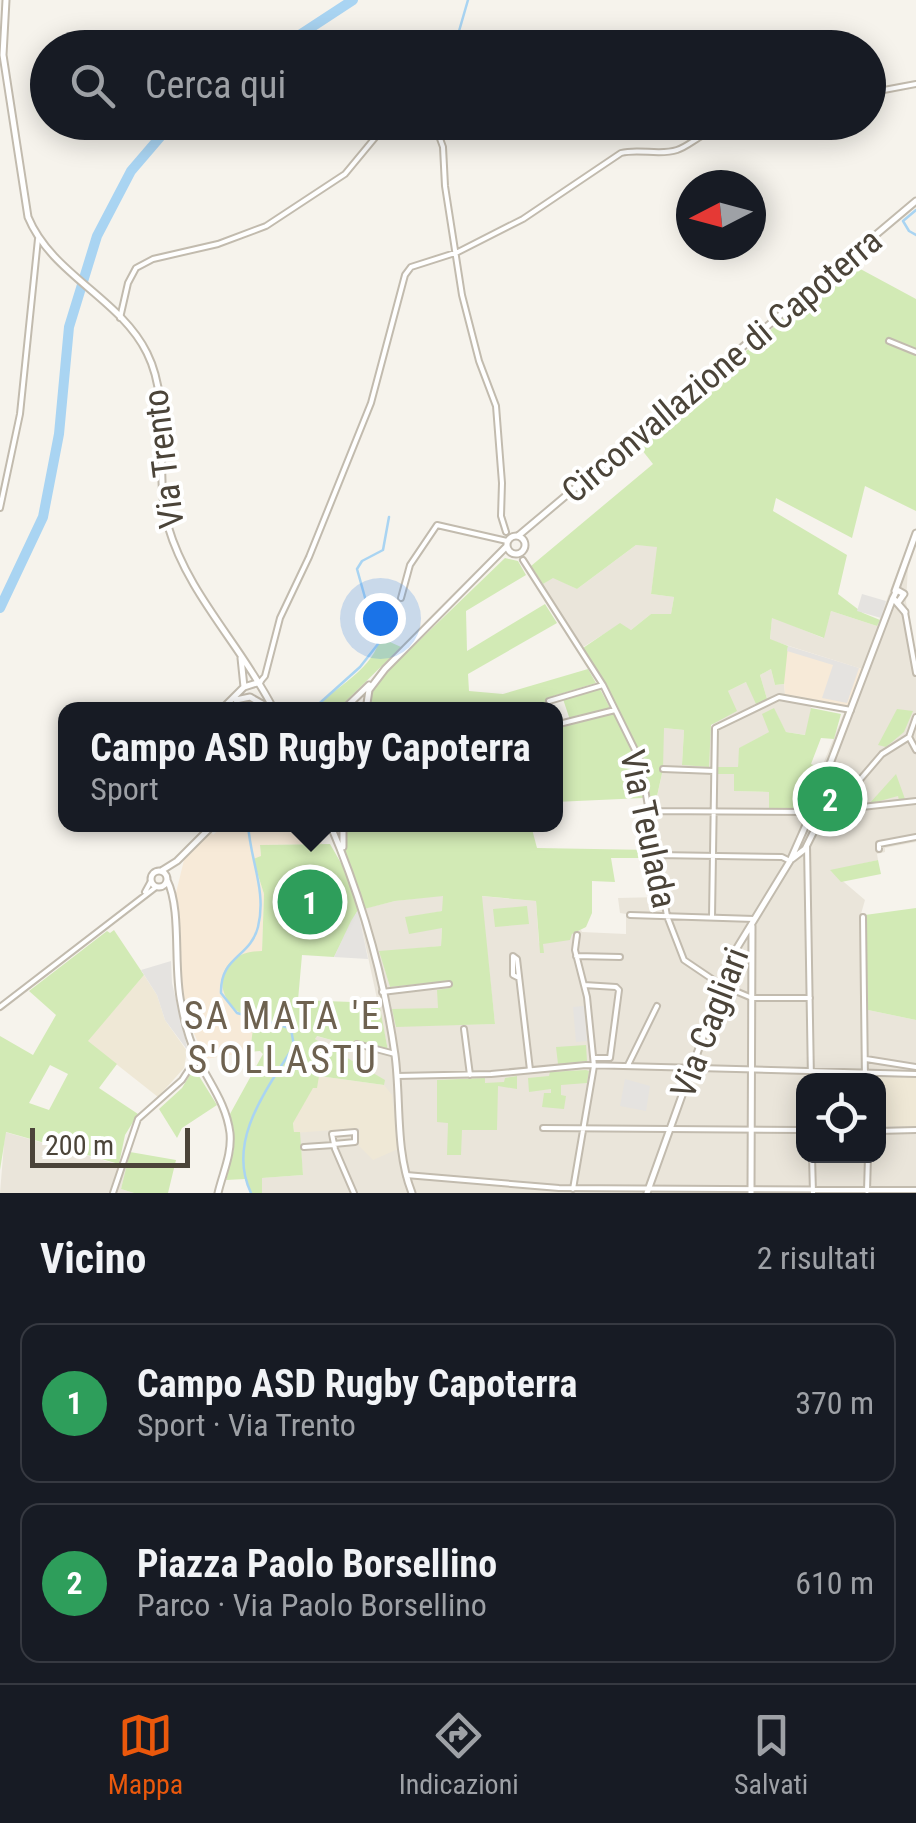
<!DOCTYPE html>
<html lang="it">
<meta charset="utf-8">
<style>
:root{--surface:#171b24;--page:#20242c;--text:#f1f3f6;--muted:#9ea1a6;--line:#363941;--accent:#ea580c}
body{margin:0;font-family:"Roboto Condensed",sans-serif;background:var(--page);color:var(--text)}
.controls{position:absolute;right:30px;bottom:30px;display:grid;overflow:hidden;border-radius:20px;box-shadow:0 5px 25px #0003}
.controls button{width:90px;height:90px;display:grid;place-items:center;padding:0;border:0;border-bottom:2px solid var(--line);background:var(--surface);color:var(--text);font:50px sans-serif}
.compass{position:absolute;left:676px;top:170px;width:90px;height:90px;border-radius:50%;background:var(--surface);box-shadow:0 5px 25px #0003;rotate:264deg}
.scale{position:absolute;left:30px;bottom:25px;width:160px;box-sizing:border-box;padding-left:10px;border:5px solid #4b4439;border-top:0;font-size:28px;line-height:35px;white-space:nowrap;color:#4b4439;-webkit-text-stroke:8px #fff;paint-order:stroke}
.you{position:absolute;left:380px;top:618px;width:35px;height:35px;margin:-25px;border:8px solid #fff;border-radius:50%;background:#1a73e8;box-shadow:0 0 0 15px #1a73e833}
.badge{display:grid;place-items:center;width:65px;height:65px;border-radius:50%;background:var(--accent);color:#fff;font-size:32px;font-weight:700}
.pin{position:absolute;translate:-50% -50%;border:5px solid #fff;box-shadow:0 2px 10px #0006}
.popup{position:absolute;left:58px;top:702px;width:505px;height:130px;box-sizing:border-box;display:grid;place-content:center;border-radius:20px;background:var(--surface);filter:drop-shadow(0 2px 8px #0005);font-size:32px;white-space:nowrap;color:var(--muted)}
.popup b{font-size:38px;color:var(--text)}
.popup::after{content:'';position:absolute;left:50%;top:100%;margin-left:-20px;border:20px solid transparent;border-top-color:var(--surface)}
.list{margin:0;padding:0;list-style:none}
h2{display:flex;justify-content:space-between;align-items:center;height:130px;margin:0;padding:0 40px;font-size:42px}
h2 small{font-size:32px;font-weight:400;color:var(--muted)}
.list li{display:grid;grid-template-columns:65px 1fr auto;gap:30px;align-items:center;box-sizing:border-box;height:160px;margin:0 20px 20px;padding:0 20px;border:2px solid var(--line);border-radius:20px}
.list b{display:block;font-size:38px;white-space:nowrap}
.list p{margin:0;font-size:32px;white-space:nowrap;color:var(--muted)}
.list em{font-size:32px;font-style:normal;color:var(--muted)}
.icon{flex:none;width:55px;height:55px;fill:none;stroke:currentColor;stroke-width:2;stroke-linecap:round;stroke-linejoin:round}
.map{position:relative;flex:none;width:916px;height:1193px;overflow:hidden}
.search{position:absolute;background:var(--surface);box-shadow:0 5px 25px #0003;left:30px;right:30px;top:30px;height:110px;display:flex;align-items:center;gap:25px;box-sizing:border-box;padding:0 35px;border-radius:55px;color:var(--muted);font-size:38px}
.sheet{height:490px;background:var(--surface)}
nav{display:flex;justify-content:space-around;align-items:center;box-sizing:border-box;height:140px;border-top:2px solid var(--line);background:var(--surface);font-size:28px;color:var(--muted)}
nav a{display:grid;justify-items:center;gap:5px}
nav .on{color:var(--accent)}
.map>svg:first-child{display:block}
</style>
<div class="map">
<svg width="916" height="1193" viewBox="0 0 916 1193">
<rect width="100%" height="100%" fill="#f6f3ec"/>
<path fill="#eae5da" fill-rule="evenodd" d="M636,545L658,546L651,594L674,597L671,614H651L631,630L620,624L580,649L540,586L553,577L577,589Z
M900,564L908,567L906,602L916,658V842L885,848V852L877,854L878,860L831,871L865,900L861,914L865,915L868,1010L916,1020V1193H262L261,1178L303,1175L299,1132L384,1084V1080L315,1039L316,1036L389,1055L358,910L395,901L443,895V911L405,918L442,928L441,946L380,952L390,987L448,981L450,988L438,1008L395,1026L495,1024L481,896L536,901L539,943L581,930L582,932L626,934V914L620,913L618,898L660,897L644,804L655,805L656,801L663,769L662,730L664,728L684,730L682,764L715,722L728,691L746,682L767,699L760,675L771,669L775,685L784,684L785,694L813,699L806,735L786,732L773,708L770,732L740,748L738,767L719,774H735V791L770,792L805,808L862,669L770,640L772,617L823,638L831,611L877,626ZM804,1080H878V1156H804Z
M5,1132L127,1167L121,1189L134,1193H0Z"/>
<path fill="#f7ead8" d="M788,646L862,669L848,706L785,694L783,672Z
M224,825H314L322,844L260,845L261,857L253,860L264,894L262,952L250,1052L205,1059L191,1026L181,987L175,897L184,860L211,832L213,835Z"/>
<path fill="#efe8d6" d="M144,975L157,995L165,1020L187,1051L184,1068L158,1097L87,1041Z
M319,1076L384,1085L392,1095L398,1149L373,1160L359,1146V1128L294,1133L293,1122Z
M869,1077L916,1078V1127L879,1126L878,1080H869Z"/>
<path fill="#d2eab5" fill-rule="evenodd" d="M852,259L853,265L916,299V511L865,486L852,538L776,498L773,511L847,555L838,594L863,613L880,620L877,626L831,611L824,638L772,618L770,639L788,646L784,684L775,685L771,669L760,675L767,699L756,704L746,682L728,691L737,711L711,725L709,767L682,765L684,730L664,728L663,769L655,805H651L641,754L583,648L620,623L631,630L651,614H671L674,597L651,594L657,547L636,545L577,589L553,578L543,584L531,566L653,464L638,445Z
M505,558L518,561L526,575L466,611L467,651L545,604L557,623L468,674L469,691L503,694L588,669L596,683L547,698L548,703L523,706L519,709L368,710L370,693L394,665Z
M379,637L401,647L338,709H313C332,690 378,666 379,637Z
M600,689L610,708L570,720L563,699Z
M774,708L786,732L805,735L811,708L841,714L834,739L821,738L811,764L822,769L805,808H769V792L734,791V774H718V767H738L739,748L769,732L762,714Z
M897,709L913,711L904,732L886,747L878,745Z
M613,713L632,748L643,798L555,802V726Z
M896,774L905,799L899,800L898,796L869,804Z
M346,825H541V828L532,829L537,848L651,850L653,858H611L615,882L592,881V913L586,927L572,934L570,940L543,944L544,953H540L536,901L482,896L495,1024L396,1027L392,1009L438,1008L437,990L449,988L448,981L390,987L379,951L441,946L442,928L409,934L405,917L442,911L443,896L395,901L364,909L344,847Z
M330,844L345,870L358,910L334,957L302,955L298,1000L379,1003L389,1056L317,1036L315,1039L385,1080L384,1085L319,1076L317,1088H313L293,1123L294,1132H300L303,1175L262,1178V1193H252L245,1179L226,1180L234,1149L230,1114L263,1054L260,1051L250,1052L254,1020C208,1003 213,951 262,951L264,894L253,859L261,856L260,845Z
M878,860L881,874L841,882L830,870Z
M527,906L529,924L495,927L493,909Z
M916,908V1020L868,1010L865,915Z
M114,930L144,975L88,1041L117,1064L99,1088L138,1114L125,1135L119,1164L6,1132L0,1170V1036L33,1055L56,1015L29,991L107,931L110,933ZM50,1065L68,1074L49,1110L29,1103Z
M586,1045L587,1061L558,1064L556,1047Z
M194,1068L217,1105L182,1128L177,1138L159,1109L182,1088Z
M586,1070L589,1071L587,1083L561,1085V1095L566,1096L564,1109L542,1107L544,1093H551V1089L529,1092L528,1078L549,1076L550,1072Z
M517,1076V1089L498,1086L497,1130H462L461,1155H447L448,1123L437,1122V1080L485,1078V1083L504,1082L505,1078Z
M130,1152L176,1160L168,1193H134L121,1189Z"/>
<path fill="#e5e3e0" d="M862,594L886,601L881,618L857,611Z
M788,646L859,668L847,703L822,698L833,665L787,651Z
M358,910L368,959L334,957L351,921Z
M171,961L172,983L188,1051L165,1020L157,995L141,970Z
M584,1006L587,1041L576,1042L573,1007Z
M625,1079L650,1086L646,1111L620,1106Z"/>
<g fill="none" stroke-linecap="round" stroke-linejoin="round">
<path stroke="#a9d4f2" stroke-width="2.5" d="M455,45L468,0
M916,210L903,221L909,231L916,235
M312,710L360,667L378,644L357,569L362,561L383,550L389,517
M248,824C250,860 267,891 258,927C250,958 220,956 221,993L237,1013L286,1027L291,1029L294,1046C267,1089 226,1141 251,1193"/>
<path stroke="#a9d4f2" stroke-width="10" d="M269,48L295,38L353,0
M0,608L43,517L59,434L69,327L97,236L131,171L173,122"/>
<g stroke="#c2bbae" stroke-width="8">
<path id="minor" d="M868,93L916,84
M434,122L443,147L445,186L462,295L479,361L496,406L502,483L501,516L506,532
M120,318L128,283L136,268L153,259L218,244L266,226L345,174L388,122
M889,341L916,352
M0,508L20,414L38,239
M523,560L603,685L640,760L667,916L684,960L721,985L752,998H810
M401,598L410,565L437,525L507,541
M905,612L916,673
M260,682L265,676L280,618L309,557L371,403L405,275L411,267L458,252L523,219L621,153C639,148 659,156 677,150C689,146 699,135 713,131C732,127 748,133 767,122
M549,701L603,685
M555,725L615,710
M909,737L916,717
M909,737L916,750
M663,769L714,771
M835,810L916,801
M650,811L811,812
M820,812L833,813
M828,817L882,754L909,737
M807,845L811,1080
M879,849V844L916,837
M657,855L782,857L790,861
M145,892L151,881
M630,915L754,919
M712,917L715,728L779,697L851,710
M863,917L865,1080
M576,956L620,957
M517,977L513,975V956L517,959L530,1070
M584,985L616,987L619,990L610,1058H594
M382,992L449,984
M0,1007L156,887
M464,1029L470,1075
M357,1044L395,1054
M866,1059L916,1067
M628,1065L657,1006
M397,1076L491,1074L586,1065L916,1074
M543,1128L804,1130
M878,1131L916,1130
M334,1144L355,1142V1132L332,1134L335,1149L354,1193
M304,1147L334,1145
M812,1156L813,1193
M406,1175L559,1188L916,1190
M573,1189L594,1066L587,997L575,950L577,935
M867,1191L868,1156
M113,1193L138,1119L182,1080L197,1057"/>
</g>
<g stroke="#c2bbae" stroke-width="9">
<path id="tertiary" d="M6,0L3,55L28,217C52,275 120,298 147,353C173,405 153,471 168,526C188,595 242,646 274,710
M507 545a9 9 0 1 1 18 0a9 9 0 1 1-18 0Z
M518,536L916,201
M895,591L916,533
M899,601L904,594L897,590L893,598L905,612
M241,658L244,687
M236,700L250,697L271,709
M221,710L244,687L260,682
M343,710L369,685
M366,710L369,690L385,669L507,546
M809 816a6 6 0 1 1 12 0a6 6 0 1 1-12 0Z
M812,811L893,598
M330,824C361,897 384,977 395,1055C401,1100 395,1150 412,1193
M818,828L828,817
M343,847V824
M792,859L805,849L819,821
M151 879a8 8 0 1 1 16 0a8 8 0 1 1-16 0Z
M161,871L177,861L214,824
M167,880C182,910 173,967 181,1003C184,1020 189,1039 196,1055C208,1082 226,1102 230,1133C232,1154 223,1172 218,1193
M647,1193L732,956L790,861L809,818
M751,1193L752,926"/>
</g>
<use href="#minor" stroke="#fff" stroke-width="4"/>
<use href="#tertiary" stroke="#fff" stroke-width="5"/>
</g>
<g text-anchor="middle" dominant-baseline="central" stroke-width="8" stroke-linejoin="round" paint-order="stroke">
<g font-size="35" fill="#4b4439" stroke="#fff">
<text transform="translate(722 366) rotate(-40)">Circonvallazione di Capoterra</text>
<text transform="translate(164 459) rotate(-97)">Via Trento</text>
<text transform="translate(648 829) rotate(78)">Via Teulada</text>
<text transform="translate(710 1023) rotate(-69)">Via Cagliari</text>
</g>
<g font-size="38" letter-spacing="2.5" fill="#6e6250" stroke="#fff">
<text x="283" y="1016">SA MATA 'E<tspan x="283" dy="44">S'OLLASTU</tspan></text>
</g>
</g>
</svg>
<div class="controls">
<button><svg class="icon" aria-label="locate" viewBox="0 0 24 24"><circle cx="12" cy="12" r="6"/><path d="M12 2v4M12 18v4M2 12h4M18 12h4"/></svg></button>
</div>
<svg class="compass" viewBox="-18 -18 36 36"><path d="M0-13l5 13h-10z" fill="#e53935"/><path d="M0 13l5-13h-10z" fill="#9ea1a6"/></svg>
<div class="scale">200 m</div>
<div class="you"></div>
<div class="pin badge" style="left:310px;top:902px;background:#2e9e5b">1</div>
<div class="popup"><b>Campo ASD Rugby Capoterra</b>Sport</div>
<div class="pin badge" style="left:830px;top:799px;background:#2e9e5b">2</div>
<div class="search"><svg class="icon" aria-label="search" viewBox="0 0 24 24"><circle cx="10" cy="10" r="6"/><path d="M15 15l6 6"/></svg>Cerca qui</div>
</div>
<section class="sheet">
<h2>Vicino<small>2 risultati</small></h2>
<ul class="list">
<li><span class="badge" style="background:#2e9e5b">1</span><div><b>Campo ASD Rugby Capoterra</b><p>Sport · Via Trento</p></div><em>370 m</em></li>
<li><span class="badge" style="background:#2e9e5b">2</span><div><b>Piazza Paolo Borsellino</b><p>Parco · Via Paolo Borsellino</p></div><em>610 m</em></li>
</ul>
</section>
<nav>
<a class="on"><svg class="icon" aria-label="map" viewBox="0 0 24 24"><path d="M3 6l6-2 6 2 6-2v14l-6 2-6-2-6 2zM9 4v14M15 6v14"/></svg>Mappa</a>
<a><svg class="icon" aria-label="directions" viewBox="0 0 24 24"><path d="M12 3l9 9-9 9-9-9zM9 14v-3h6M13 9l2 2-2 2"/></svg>Indicazioni</a>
<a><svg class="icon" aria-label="saved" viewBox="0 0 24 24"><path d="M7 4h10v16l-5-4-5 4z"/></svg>Salvati</a>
</nav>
